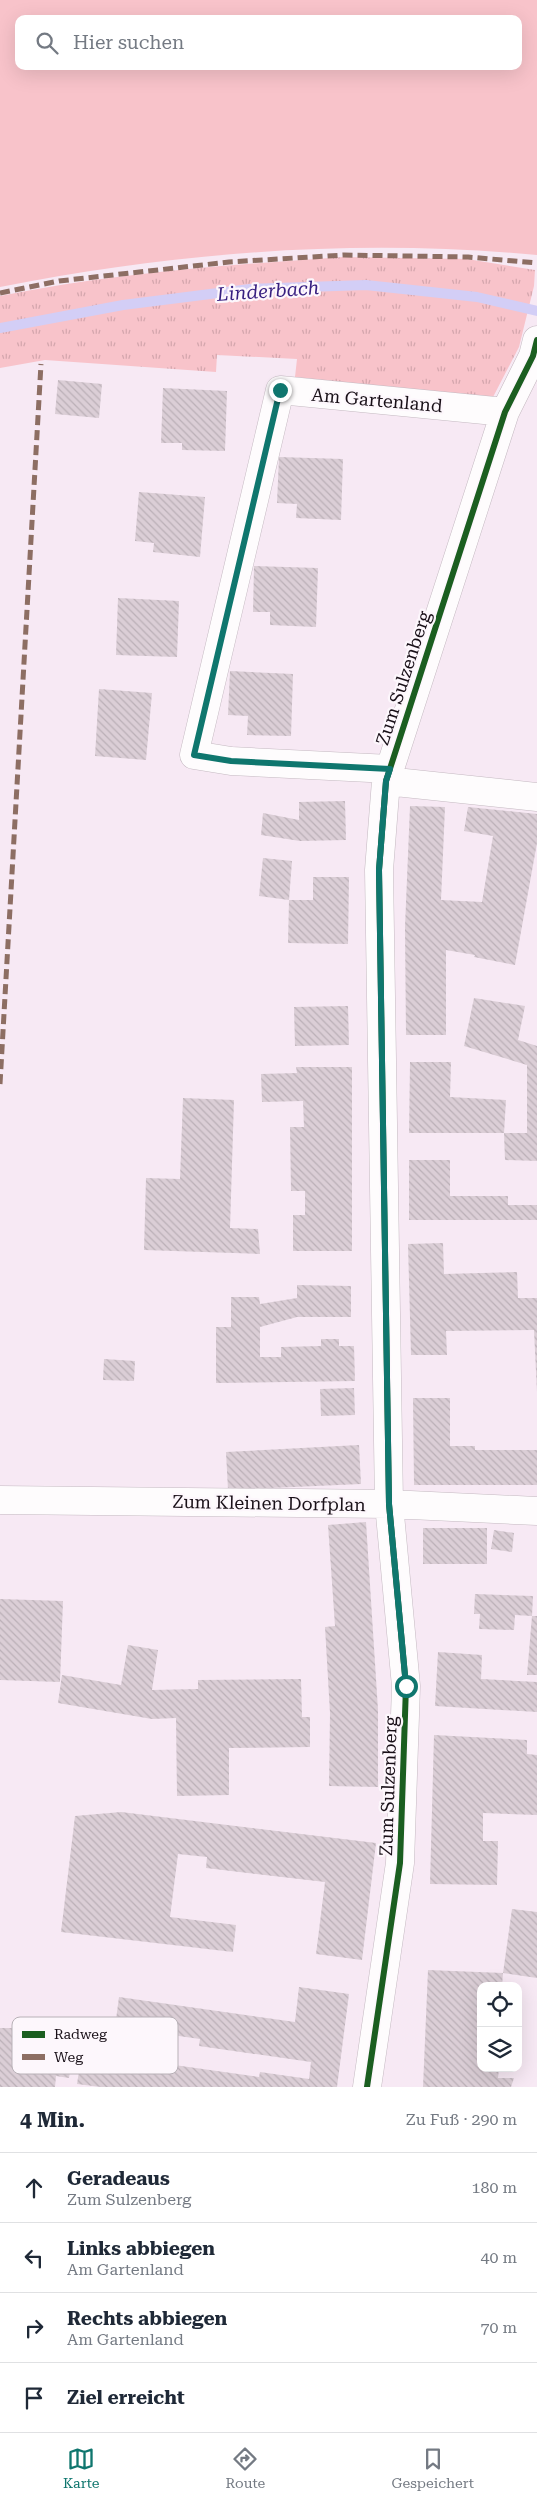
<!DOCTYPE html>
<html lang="de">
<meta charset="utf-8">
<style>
:root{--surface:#fff;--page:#f2f2f3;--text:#1f2937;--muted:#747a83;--line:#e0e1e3;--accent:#0f766e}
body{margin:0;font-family:"Roboto Serif",serif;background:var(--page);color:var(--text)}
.controls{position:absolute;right:15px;bottom:15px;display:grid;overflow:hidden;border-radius:10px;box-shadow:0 5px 20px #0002}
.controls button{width:45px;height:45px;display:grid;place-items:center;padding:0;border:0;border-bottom:1px solid var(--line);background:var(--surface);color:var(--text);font:25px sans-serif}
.stop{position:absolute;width:15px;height:15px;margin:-11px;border:4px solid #0f766e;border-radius:50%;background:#fff}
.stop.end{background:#0f766e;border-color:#fff;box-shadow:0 1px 5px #0008}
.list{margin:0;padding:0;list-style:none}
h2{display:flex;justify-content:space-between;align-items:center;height:65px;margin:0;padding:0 20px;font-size:21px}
h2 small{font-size:16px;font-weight:400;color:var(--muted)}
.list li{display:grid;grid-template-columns:32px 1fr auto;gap:15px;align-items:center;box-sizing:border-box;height:70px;padding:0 20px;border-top:1px solid var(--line)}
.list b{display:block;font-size:19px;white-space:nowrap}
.list p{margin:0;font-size:16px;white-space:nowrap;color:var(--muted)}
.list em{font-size:16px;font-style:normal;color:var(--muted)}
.icon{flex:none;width:28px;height:28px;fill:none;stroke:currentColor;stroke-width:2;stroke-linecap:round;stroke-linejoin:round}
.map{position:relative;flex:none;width:537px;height:2087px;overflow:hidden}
.search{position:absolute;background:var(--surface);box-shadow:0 5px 20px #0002;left:15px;right:15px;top:15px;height:55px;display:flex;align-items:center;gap:12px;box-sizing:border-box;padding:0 18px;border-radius:10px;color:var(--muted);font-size:19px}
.sheet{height:345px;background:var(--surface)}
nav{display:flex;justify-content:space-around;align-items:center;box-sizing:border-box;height:70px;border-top:1px solid var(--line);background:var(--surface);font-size:14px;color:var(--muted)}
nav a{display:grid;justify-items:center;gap:2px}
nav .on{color:var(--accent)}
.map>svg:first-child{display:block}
</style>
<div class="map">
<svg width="537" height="2087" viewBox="0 0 537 2087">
<defs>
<pattern id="grass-tufts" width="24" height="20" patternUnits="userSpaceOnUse" patternTransform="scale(1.25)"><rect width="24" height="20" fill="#f8c3ca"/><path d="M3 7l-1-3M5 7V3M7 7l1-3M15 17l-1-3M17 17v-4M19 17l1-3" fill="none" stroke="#d4a6ad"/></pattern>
<pattern id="building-back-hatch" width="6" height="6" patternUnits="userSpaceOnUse" patternTransform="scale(1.25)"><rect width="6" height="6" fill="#dbced6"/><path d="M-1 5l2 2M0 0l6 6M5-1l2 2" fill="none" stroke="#bbb0b7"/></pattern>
</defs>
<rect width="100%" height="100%" fill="#f7e9f4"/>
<path fill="url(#grass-tufts)" d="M343,257L467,259L535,270L534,286L519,347L492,399L295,377L297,359L217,355L216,372L45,360L0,368V296C113,273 228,265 343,257Z"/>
<path fill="#f8c3ca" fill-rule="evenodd" d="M0,0H537V255C357,238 177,252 0,287ZM19,19H518V66H19Z"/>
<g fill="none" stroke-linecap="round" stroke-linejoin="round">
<path stroke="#d3cef6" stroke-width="10" d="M0,328L123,305L250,289L366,285L477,297L537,311"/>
</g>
<path fill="url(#building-back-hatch)" d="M58,380L102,384L99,418L55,414Z
M163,388L227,391L225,451L182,450V443H161Z
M279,457L343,459L341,520L296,518L297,504L277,503Z
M139,492L205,497L200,557L153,552L154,543L135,541Z
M254,566L318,568L316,627L270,625V612H253Z
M118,598L179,601L177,657L116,655Z
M230,671L293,674L291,736L247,735L248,716L228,715Z
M99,689L152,693L146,760L95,756Z
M345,801L346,840L300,841L261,835L263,813L299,820V802Z
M410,806L445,807L441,900L482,902L493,836L464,831L468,807L537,814V843L515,965L474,957L475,955L446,950V1035H406L405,927Z
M263,858L292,861L289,900H313V877H349L348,944L288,943L289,900L259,896Z
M474,998L525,1006L518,1040L537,1046V1161L505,1160L504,1133H527V1065L464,1046Z
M348,1006L349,1045L295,1046L294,1007Z
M410,1062H451L450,1097L506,1100L504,1133H409Z
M296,1067H352V1251H293V1215H305V1191H291L290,1127H304L303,1101L262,1102L261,1074L297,1073Z
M183,1098L234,1100L230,1228L258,1229L260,1254L144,1250L146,1178L180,1179Z
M409,1160H450V1196H508V1205H537V1220H409Z
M443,1243L444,1274L517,1272L518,1298H537V1392L534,1330L446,1331L447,1355H411L408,1244Z
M297,1285L351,1286V1317H297L260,1327V1357H281V1347L321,1346V1339H339V1346H354L355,1381L216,1383V1327H231V1297H259L260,1304L297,1298Z
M104,1359L135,1361L134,1381L103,1380Z
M354,1388L355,1415L321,1416L320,1389Z
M413,1398H450V1446H475V1450H537V1485H414Z
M359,1445L361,1484L228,1490L226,1452Z
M366,1522L378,1710V1787L329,1786L330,1713L325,1627L335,1626L328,1525Z
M423,1528H487V1564H423Z
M494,1530L514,1533L512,1552L491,1549Z
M475,1594L533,1596L532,1616L515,1615L514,1630L479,1629L480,1614H474Z
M0,1599L63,1601L60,1682L0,1680Z
M532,1616H537V1675H527Z
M128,1645L158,1650L152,1690L198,1689V1680L301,1679L302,1717H310V1747L229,1748V1795L177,1796L176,1718L152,1719L58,1703L62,1675L121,1685Z
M438,1652L482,1655L481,1679L537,1682V1712L435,1706Z
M434,1735L527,1740V1754L537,1755V1815L483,1813V1841H498L497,1885L430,1884Z
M121,1812L376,1843L362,1960L316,1954L325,1882L206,1868L207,1857L178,1854L170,1917L236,1925L233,1952L61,1932L75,1816Z
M512,1909L537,1912V1978L503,1973Z
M428,1970L503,1973L502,1986H481V2068H499L498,2078H514L511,2087H423Z
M299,1987L349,1994L337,2087H101L77,2084L82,2052L259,2077L260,2072L309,2079L311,2062L199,2046L200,2039L115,2027L119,1997L295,2022Z
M0,2028H77L69,2078L56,2076L55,2087H0Z"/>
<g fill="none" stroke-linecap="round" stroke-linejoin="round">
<g stroke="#c4b9c1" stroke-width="29">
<path id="minor" d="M390,769L231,761L194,755L280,390L505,412
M386,781L537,797
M0,1500L389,1504L537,1511
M367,2087L400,1863L406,1686L389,1504L379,870L386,781L505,412L533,356L537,340"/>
</g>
<use href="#minor" stroke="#fefcfd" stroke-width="28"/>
<path stroke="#8d6e63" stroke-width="5" stroke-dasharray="10 5" stroke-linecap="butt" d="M0,293L59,281L229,262L344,255L468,257L537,263
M0,1084L41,364"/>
<g stroke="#fdf7fc" stroke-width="9">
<path id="cycleway" d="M367,2087L400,1863L406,1686L389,1504L379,870L386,781L505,412L533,356L537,340"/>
</g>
<use href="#cycleway" stroke="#1b5e20" stroke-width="6"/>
</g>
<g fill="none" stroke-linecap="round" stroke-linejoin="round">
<path stroke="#0f766e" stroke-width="6" d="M280,390L194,755L231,761L390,769L386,781L379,870L389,1504L406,1686"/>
</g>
<g text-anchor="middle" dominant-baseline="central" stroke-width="4.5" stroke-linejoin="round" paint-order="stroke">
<g font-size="18" fill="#180f17" stroke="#fdf7fc">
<text transform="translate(377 400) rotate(5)">Am Gartenland</text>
<text transform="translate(403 678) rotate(-72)">Zum Sulzenberg</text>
<text transform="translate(269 1503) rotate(1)">Zum Kleinen Dorfplan</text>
<text transform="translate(388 1786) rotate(-88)">Zum Sulzenberg</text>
</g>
<g font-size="19" font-style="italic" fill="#371f80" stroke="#fdf7fc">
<text transform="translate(268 291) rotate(-4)">Linderbach</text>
</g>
</g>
<rect x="12" y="2017" width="166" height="57" rx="8" fill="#fdf7fc" stroke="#b8b1b7" stroke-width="1"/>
<rect x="22" y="2031" width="23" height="7" fill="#1b5e20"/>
<rect x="22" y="2054" width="23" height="6" fill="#8d6e63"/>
<g font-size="14" fill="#180f17">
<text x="54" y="2039">Radweg</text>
<text x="54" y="2062">Weg</text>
</g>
</svg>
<div class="controls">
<button><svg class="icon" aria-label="locate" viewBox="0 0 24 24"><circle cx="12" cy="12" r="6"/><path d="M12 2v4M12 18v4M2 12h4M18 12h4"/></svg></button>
<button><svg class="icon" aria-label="layers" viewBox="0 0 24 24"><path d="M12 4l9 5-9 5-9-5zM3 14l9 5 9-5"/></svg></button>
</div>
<div class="stop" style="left:406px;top:1686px"></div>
<div class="stop end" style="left:280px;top:390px"></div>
<div class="search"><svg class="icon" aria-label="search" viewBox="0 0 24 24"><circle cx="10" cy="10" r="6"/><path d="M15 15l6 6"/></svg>Hier suchen</div>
</div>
<section class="sheet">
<h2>4 Min.<small>Zu Fuß · 290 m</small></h2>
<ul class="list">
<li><svg class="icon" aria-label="ahead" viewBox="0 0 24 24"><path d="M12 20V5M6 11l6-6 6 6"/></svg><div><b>Geradeaus</b><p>Zum Sulzenberg</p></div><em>180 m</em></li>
<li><svg class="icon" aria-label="left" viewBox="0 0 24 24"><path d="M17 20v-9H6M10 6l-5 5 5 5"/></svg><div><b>Links abbiegen</b><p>Am Gartenland</p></div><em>40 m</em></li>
<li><svg class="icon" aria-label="right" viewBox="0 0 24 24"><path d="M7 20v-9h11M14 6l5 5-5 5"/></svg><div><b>Rechts abbiegen</b><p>Am Gartenland</p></div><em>70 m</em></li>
<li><svg class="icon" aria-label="arrive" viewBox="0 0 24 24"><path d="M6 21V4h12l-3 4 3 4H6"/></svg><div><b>Ziel erreicht</b></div></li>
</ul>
</section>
<nav>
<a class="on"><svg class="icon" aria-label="map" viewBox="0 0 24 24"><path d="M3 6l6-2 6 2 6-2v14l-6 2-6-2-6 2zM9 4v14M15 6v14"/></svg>Karte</a>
<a><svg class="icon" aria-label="directions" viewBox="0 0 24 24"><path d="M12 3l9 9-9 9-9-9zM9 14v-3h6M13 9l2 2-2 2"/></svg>Route</a>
<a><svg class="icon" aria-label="saved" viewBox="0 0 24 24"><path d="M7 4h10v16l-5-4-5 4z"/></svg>Gespeichert</a>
</nav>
